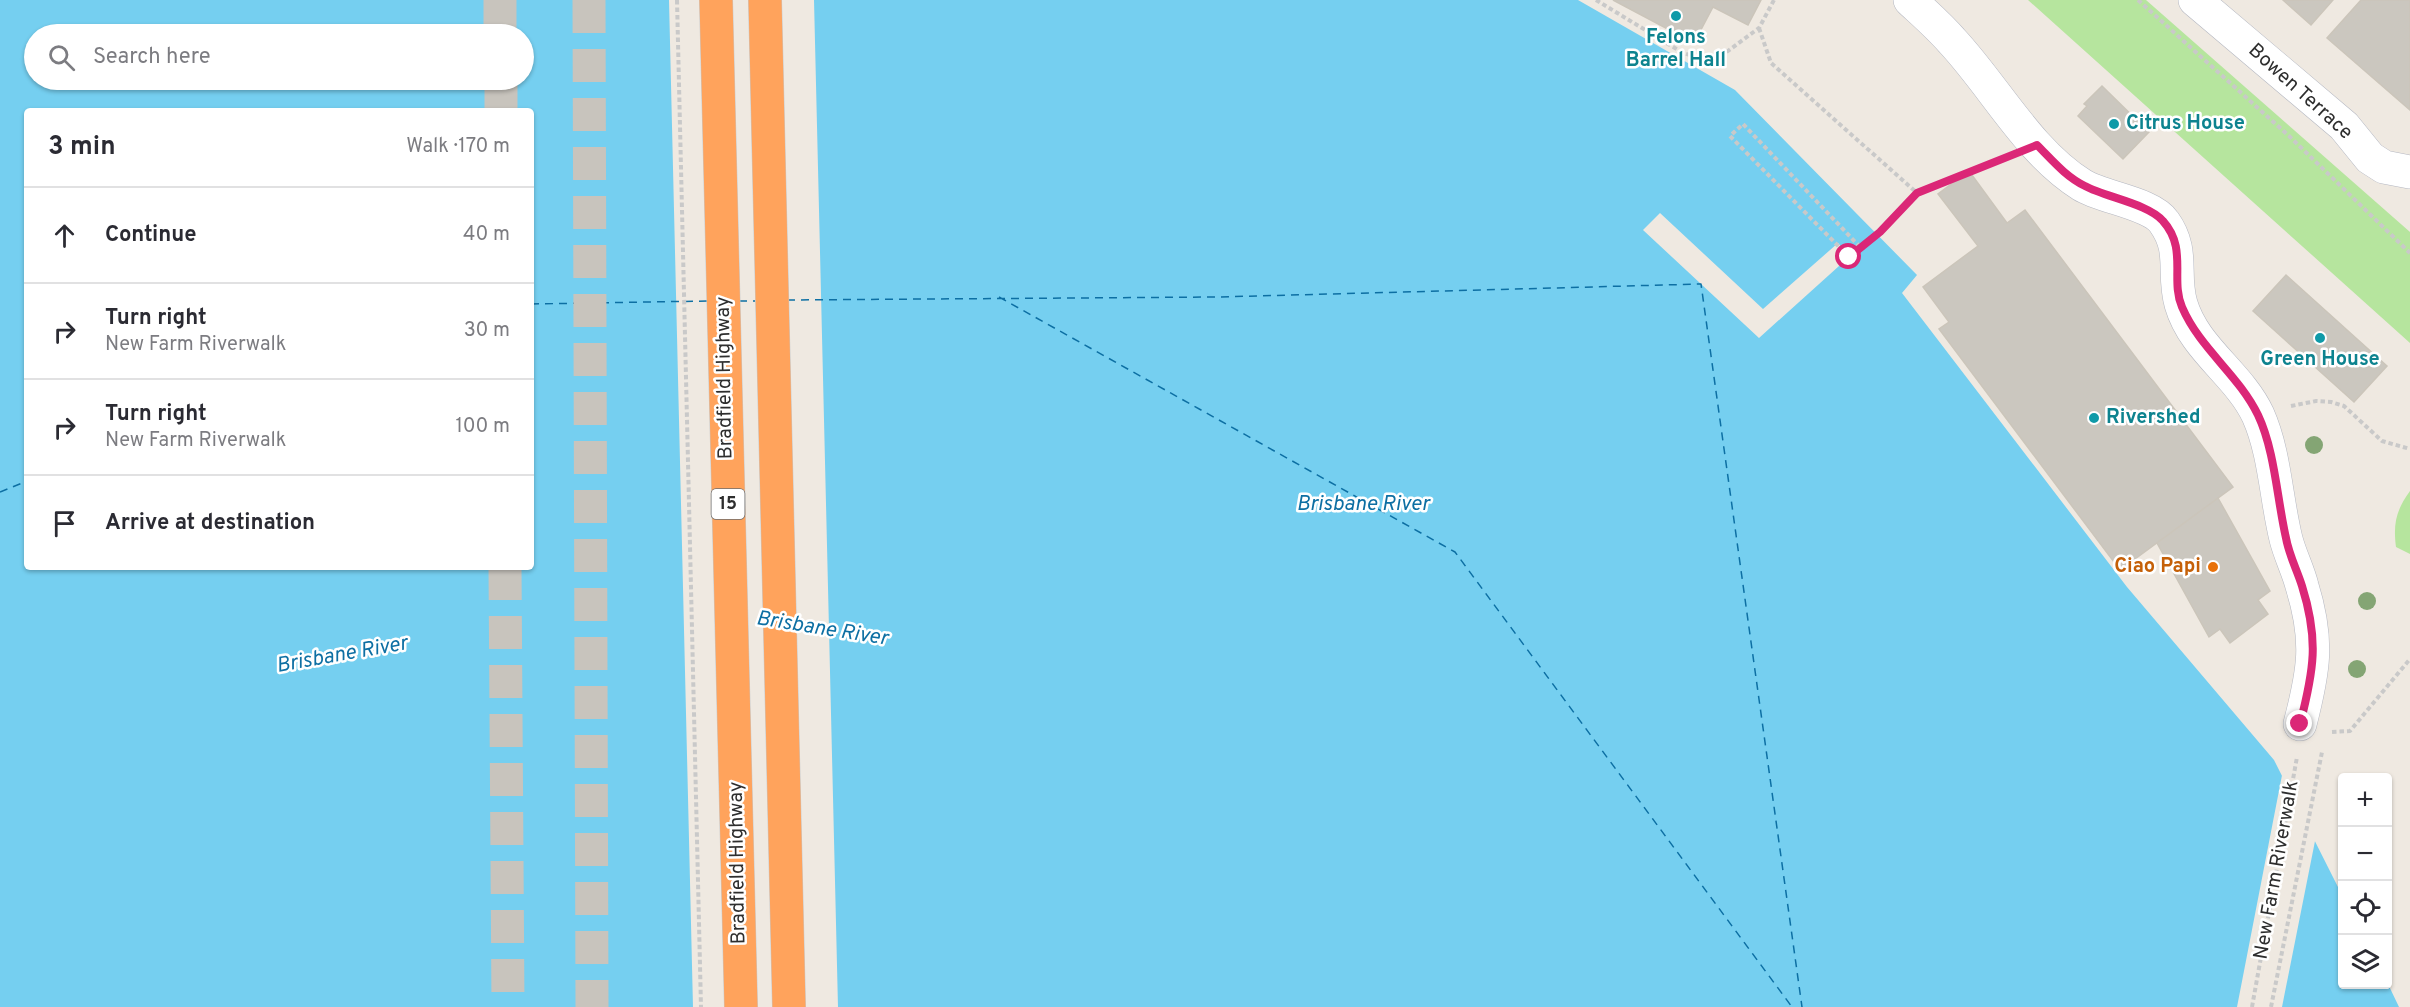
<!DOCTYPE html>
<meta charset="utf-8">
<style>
:root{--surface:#fff;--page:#f7f7f7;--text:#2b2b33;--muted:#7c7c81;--line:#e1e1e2}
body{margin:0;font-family:Overpass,sans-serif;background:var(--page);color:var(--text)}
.controls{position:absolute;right:18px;bottom:18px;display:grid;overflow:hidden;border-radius:6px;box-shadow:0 2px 4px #0004}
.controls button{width:54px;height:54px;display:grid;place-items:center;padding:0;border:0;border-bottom:2px solid var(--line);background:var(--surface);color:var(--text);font:30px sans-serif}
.stop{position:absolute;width:18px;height:18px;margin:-14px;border:4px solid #db2777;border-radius:50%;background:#fff}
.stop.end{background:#db2777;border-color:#fff;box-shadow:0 2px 6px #0008}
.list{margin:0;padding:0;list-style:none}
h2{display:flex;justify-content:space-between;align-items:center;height:78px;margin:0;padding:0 24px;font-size:26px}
h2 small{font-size:20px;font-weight:400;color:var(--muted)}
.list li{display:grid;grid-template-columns:39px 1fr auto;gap:18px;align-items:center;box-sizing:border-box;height:96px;padding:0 24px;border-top:2px solid var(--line)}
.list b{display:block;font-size:22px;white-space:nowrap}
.list p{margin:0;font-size:20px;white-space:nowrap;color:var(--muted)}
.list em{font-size:20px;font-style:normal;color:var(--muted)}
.icon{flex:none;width:33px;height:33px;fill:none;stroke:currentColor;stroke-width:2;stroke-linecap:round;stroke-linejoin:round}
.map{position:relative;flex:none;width:2410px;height:1007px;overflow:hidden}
.search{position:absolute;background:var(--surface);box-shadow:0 2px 4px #0004;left:24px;top:24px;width:510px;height:66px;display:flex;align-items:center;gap:15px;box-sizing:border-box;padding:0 21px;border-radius:33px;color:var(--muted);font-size:22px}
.panel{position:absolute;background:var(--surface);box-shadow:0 2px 4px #0004;left:24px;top:108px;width:510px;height:462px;border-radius:6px}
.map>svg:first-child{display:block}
</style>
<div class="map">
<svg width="2410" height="1007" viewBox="0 0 2410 1007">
<rect width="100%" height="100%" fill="#efe9e1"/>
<path fill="#b6e59e" d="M2028,0H2146L2410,232V343Z
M2410,491V554L2396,547C2393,524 2396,510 2410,491Z"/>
<path fill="#75cff0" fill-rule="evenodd" d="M0,0H1578L1735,90L1917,275L1902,293L2127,587L2274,760L2342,895V984H2388L2399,1007H0ZM34,34H524V80H34ZM27,111H531V567H27Z"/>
<path fill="#efe9e1" d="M669,0H814L838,1007H693Z
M1660,213L1763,309L1838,243L1849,257L1759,338L1643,230Z
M2283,770L2316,836L2282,1007H2237Z"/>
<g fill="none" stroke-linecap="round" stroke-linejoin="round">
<path stroke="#0d6fa3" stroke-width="1.5" stroke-dasharray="8 6" stroke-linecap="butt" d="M999,297L1455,552L1792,1007
M787,300L1218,297L1701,284L1802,1007
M739,301H755
M531,304L707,301
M0,492L27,481"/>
</g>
<path fill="#cbc7bf" stroke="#cbc5ba" stroke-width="1.5" d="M1613,0H1761L1748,25L1713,7L1694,43Z
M2283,0H2333L2311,25Z
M2361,0H2410V110L2327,38Z
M2102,86L2149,132L2123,159L2078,116L2087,106L2084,104Z
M1969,171L2007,223L2025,210L2233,487L2120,570L1939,329L1949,322L1923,287L1978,246L1938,194Z
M2286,275L2387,366L2354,402L2253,311Z
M2218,498L2270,591L2258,600L2268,614L2230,643L2220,629L2209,637L2157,543Z"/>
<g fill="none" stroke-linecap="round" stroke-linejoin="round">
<path stroke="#c8c4bd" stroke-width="33" stroke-dasharray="33 16" stroke-linecap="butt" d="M500,0V34
M589,0L592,1007
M501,80V111
M505,567L508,1007"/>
<g stroke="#b4b7c1" stroke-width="34">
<path id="minor" d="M1910,0C1924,13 1939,26 1952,41C1995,87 2028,151 2082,185C2103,198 2151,203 2164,222C2185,251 2172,274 2181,304C2194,349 2239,374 2258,415C2275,453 2276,499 2286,539C2290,555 2298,570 2302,586C2319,641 2314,670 2300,724
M2195,0L2344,126L2370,158L2384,167L2410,172"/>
</g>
<g stroke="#c9c9c9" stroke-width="34">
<path id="highway" d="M716,0L741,1007
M765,0L789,1007"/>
</g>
<path stroke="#c9c9c9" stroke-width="4" stroke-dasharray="4.5 3" stroke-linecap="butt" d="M677,0L701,1007
M1596,0L1683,53L1713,62L1759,28L1774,0
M2138,0L2289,136L2410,253
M1759,28L1771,63L1917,193
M1860,247L1849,257L1730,136L1743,124L1860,247L1880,232L1917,193L2003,158
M2291,406L2316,401L2331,402L2344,406L2382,441L2410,449
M2332,732L2350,731L2410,659
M2252,1007L2297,757
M2271,1007L2322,752"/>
<use href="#minor" stroke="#fff" stroke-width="33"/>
<use href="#highway" stroke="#ffa35c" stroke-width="33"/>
</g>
<g fill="#84a574">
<circle cx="2314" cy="445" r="9"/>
<circle cx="2367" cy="601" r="9"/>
<circle cx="2357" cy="669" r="9"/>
</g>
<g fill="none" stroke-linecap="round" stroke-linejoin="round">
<path stroke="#db2777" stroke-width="8" d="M1849,257L1880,232L1917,193L2037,145C2052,160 2066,177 2085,186C2105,197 2149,204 2163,221C2188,249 2170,279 2182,307C2200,349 2238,374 2258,415C2275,451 2277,499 2286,538C2289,555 2297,570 2302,586C2319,640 2314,670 2300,724"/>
</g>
<g fill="#0f9aa8" stroke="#fff" stroke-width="2">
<circle cx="1676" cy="16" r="6"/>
<circle cx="2114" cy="124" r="6"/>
<circle cx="2320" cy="338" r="6"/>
<circle cx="2094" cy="418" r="6"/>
</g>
<circle fill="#e8710a" stroke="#fff" stroke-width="2" cx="2213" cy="567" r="6"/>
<g text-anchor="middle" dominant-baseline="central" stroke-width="5" stroke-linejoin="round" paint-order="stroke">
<rect fill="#fff" stroke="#6d6d6d" stroke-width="1.5" x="711.5" y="489" width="33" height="30" rx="4.5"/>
<g font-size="18" font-weight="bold" fill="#2e2e2e">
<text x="728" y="504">15</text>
</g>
<g font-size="20" font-weight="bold" fill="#0d838f" stroke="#fff">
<text x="1676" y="38">Felons<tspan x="1676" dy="23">Barrel Hall</tspan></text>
<text x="2126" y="124" text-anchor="start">Citrus House</text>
<text x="2320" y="360">Green House</text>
<text x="2106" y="418" text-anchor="start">Rivershed</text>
</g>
<g font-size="20" fill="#2e2e2e" stroke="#fff">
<text transform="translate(2300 92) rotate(42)">Bowen Terrace</text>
<text transform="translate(725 378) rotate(-91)">Bradfield Highway</text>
<text transform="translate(738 863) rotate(-91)">Bradfield Highway</text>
<text transform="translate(2277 870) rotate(-80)">New Farm Riverwalk</text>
</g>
<g font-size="20" font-weight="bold" fill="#c56008" stroke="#fff" text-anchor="end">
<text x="2201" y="567">Ciao Papi</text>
</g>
<g font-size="21" font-style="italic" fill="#0d6fa3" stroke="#fff">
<text x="1363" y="504">Brisbane River</text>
<text transform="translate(822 629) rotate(9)">Brisbane River</text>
<text transform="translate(342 655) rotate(-10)">Brisbane River</text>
</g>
</g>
</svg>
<div class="controls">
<button>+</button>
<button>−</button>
<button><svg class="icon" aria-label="locate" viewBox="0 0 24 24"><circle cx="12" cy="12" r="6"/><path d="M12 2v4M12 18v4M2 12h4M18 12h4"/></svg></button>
<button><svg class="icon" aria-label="layers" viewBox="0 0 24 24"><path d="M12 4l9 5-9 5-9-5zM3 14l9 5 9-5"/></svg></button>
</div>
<div class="stop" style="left:1849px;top:257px"></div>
<div class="stop end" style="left:2300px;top:724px"></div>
<div class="search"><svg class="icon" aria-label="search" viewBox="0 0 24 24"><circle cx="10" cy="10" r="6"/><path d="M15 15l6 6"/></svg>Search here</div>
<section class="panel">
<h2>3 min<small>Walk · 170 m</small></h2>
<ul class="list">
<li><svg class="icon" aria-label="ahead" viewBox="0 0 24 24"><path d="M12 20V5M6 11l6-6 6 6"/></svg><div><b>Continue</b></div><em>40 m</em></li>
<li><svg class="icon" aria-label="right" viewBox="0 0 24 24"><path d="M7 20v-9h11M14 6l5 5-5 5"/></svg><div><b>Turn right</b><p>New Farm Riverwalk</p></div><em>30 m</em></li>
<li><svg class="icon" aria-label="right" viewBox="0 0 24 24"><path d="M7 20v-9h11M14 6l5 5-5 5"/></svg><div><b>Turn right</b><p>New Farm Riverwalk</p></div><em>100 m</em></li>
<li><svg class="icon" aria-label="arrive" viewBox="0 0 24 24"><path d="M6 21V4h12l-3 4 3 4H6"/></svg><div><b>Arrive at destination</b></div></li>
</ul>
</section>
</div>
